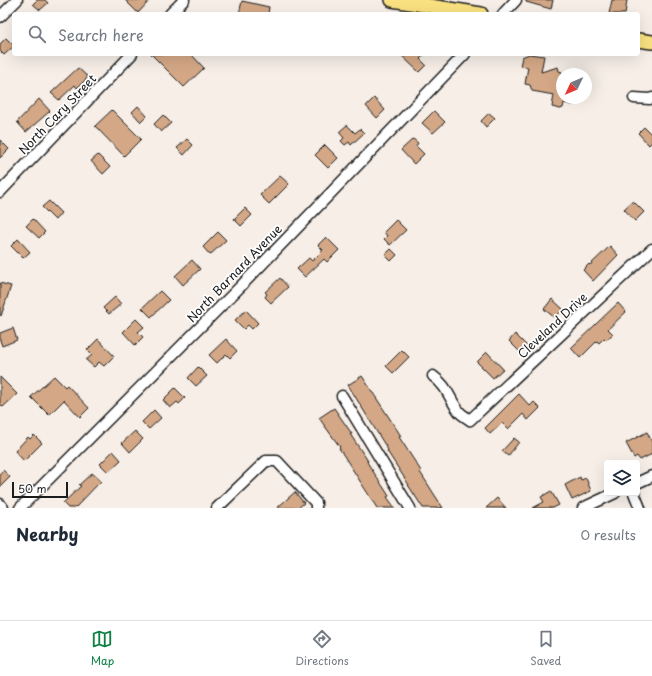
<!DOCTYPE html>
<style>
:root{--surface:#fff;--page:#f6f6f7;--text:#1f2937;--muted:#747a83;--line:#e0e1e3;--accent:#0b8043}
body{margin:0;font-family:"Playpen Sans",sans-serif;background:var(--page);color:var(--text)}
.controls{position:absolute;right:12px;bottom:12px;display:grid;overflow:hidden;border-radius:4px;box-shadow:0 4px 16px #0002}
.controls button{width:36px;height:36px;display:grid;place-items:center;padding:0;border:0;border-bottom:1px solid var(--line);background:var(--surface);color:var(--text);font:20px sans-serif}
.compass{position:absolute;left:556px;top:68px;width:36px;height:36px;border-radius:50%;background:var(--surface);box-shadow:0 4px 16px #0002;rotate:226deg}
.scale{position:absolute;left:12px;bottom:10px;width:56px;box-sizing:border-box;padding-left:4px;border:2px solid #1c1c1c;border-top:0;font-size:11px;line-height:14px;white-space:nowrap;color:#1c1c1c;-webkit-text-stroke:3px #fff;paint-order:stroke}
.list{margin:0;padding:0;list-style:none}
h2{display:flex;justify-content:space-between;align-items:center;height:52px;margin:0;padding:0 16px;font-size:17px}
h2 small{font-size:13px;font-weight:400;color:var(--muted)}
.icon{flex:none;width:22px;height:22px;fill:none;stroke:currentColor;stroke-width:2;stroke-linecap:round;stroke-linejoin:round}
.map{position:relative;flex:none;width:652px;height:508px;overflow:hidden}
.search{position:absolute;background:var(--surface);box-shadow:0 4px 16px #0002;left:12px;right:12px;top:12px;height:44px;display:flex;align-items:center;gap:10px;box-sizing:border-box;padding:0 14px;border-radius:4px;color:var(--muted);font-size:15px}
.sheet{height:112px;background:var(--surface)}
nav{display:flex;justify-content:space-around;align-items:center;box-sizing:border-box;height:56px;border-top:1px solid var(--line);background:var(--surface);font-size:11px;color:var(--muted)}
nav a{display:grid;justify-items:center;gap:2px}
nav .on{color:var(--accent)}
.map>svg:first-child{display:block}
</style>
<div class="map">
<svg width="652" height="508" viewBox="0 0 652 508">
<rect width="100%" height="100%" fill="#f6eee7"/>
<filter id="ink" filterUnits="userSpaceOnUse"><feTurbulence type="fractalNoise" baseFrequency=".025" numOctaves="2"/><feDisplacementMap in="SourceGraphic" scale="8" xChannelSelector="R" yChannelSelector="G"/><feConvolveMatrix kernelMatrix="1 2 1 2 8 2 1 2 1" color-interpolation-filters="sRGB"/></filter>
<g filter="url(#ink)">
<path fill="#d4a886" stroke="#1c1c1c" d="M37,0H45L48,3L40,10L33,4Z
M125,0H150L138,13Z
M526,0H553L551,9L526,2Z
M612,0H627L625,14H609Z
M242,1L269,7L268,14H239Z
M6,38L14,46L4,55L0,51V44Z
M151,54H191L204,68L184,87Z
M400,54H425L420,59L426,65L419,72Z
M529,54L544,56L541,72L558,67L559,71L562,72V98H574L573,105L564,103L563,108L560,109L552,107L554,95L532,91L530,85L525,84L528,67L520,66L522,57Z
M78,68L88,77L77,88L75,85L59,100L51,93Z
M374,98L385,110L377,118L366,106Z
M39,99L50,111L26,132L17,122Z
M138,106L147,116L141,122L132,112Z
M112,110L141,139L124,156L95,126Z
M434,111L445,122L433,133L422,123Z
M489,113L495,118L486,127L481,121Z
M163,115L171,123L161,132L154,124Z
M347,125L355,133L360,129L364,133L351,145L349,142L345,145L341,141L344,138L339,132Z
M644,127L652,135V142L649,145L638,133Z
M187,139L193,145L184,155L177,148Z
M413,139L418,143L416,146L424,154L414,164L401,150Z
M0,140L9,149L0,158Z
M325,145L338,158L328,168L315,155Z
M98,155L110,167L103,174L91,161Z
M280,176L289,184L269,204L260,195Z
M49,201L61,213L55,220L42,207Z
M633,201L644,212L635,221L624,209Z
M245,208L252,215L241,226L234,219Z
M33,219L45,232L39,238L26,226Z
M396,220L406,230L390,245L384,239L387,236L384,232Z
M218,232L226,240L210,255L203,247Z
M326,237L339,250L327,262L324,259L305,277L297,269L309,258L312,261L323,250L318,245Z
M18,239L30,252L23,258L11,246Z
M610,246L618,255L593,281L583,270L589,264L590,265Z
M391,249L397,255L391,261L385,255Z
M192,260L200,269L183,285L175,276Z
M280,278L288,287L271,303L265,297L267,294L265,292Z
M0,283L11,286L1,316L0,315Z
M160,291L169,300L151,317L142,308Z
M115,297L121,304L109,314L103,308Z
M552,299L563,309L555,318L544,309Z
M618,303L626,312L608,329L613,334L606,340L604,338L599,343L597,341L580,358L571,348Z
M246,310L258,323L252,329L248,325L244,329L235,320Z
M136,319L144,327L138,332L143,337L135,345L123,332Z
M13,328L17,340L2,346L0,340V333Z
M515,334L527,346L520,352L509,341Z
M98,339L114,356L104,366L99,362L94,367L86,360L92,355L87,350Z
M226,339L237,351L230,358L226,354L217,363L209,355Z
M402,350L409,357L393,373L386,366Z
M487,352L503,369L493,378L477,362Z
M198,367L207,376L196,386L188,378Z
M54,376L65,387L67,385L89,408L80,417L64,400L49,415L31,397Z
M362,376L401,436L399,437L421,471L420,472L443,508H423L408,485H409L387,451L388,450L348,385Z
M0,377L17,394L3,407L0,404Z
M175,388L185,398L179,404L177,402L170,408L163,400Z
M519,394L530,406L534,402L540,408L528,420L523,414L508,429L502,423L490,434L485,428Z
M334,408L352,434H350L368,461L367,462L389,496L387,497L395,508H377L339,448L340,447L319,418Z
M154,410L161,418L149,429L142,422Z
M135,431L143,439L130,452L122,443Z
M647,432L652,442V454L640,460L637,456L634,458L626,443Z
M34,435L42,443L24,461L15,451L28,437L30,439Z
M514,438L519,442L508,456L502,451Z
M113,451L121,460L108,472L100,464Z
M3,470L10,477L0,487V473Z
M92,473L101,481L75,508H68L63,503L81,486L79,485Z
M580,477L581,480L586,478L591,491L572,500L565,485Z
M551,491L559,505L553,508H533L544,502L541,497Z
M295,492L304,503L298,508H277Z
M497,498L506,508H486Z"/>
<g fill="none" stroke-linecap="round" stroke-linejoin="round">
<g stroke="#1c1c1c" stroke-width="13">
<path id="minor" d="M170,14L184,0
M503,14L516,0
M0,17L17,0
M634,98L650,99L652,98
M0,192L132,54
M433,376C447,386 448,396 458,410C460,414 466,417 470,420L652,249
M342,396L410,508
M637,483L652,476
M634,493L640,508
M0,504L3,508
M20,508L241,286L465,54
M217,508L266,461H277L316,503V508
M583,508L615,493"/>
</g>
<g stroke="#1c1c1c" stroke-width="16">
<path id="major" d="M392,0L481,14
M638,40L652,42"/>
</g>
<use href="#minor" stroke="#fff" stroke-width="10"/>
<use href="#major" stroke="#f9e181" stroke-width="13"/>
</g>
</g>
<g text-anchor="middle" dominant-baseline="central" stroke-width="3.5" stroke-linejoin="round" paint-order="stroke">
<g font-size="12" fill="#1c1c1c" stroke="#fff">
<text transform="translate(57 114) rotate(-46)">North Cary Street</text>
<text transform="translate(234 273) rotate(-46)">North Barnard Avenue</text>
<text transform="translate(552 325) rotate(-43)">Cleveland Drive</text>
</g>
</g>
</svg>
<div class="controls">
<button><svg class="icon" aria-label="layers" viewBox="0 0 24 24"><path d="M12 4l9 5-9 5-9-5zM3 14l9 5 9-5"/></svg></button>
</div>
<svg class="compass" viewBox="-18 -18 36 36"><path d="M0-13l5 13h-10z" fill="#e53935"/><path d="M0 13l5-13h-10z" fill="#747a83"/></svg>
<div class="scale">50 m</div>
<div class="search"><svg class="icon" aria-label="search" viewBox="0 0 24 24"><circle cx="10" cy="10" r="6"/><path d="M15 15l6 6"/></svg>Search here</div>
</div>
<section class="sheet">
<h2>Nearby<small>0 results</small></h2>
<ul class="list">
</ul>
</section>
<nav>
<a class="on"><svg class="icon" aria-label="map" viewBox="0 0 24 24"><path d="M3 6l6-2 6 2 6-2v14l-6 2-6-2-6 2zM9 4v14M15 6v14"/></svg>Map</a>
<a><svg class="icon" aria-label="directions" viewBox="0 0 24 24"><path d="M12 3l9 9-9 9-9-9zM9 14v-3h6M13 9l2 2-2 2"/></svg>Directions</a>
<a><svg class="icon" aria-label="saved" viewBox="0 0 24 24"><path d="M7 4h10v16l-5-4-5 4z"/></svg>Saved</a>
</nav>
